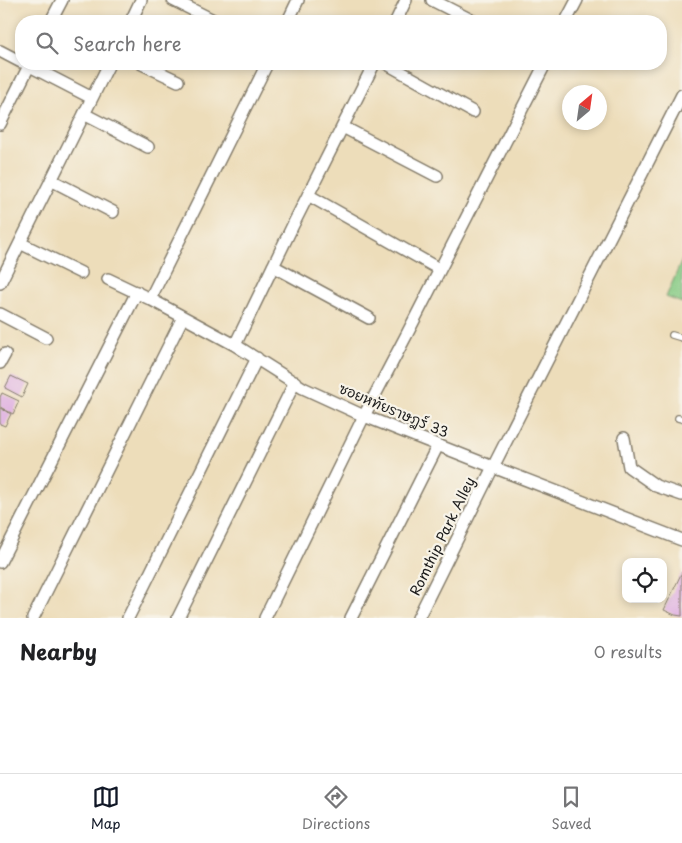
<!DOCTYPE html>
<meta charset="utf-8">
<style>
:root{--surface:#fff;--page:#f6f6f6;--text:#202124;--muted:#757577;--line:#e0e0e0;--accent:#111827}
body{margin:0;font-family:"Playpen Sans","Playpen Sans Thai",sans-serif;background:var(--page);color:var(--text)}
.controls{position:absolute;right:15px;bottom:15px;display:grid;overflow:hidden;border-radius:10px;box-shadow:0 2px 8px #0003}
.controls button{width:45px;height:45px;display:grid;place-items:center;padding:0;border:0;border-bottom:1px solid var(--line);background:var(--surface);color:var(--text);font:25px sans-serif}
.compass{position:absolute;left:562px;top:85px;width:45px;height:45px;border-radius:50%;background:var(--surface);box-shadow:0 2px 8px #0003;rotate:29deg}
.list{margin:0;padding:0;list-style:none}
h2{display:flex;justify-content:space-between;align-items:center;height:65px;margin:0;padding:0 20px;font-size:21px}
h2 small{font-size:16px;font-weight:400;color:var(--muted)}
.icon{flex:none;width:28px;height:28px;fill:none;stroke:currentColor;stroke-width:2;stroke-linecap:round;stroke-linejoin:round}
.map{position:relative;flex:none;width:682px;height:618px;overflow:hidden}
.search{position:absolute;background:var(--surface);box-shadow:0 2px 8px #0003;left:15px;right:15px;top:15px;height:55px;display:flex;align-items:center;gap:12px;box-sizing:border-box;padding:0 18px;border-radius:20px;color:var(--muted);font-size:19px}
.sheet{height:155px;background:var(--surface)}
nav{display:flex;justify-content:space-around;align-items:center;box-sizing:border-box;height:70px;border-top:1px solid var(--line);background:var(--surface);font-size:14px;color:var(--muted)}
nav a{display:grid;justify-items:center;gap:2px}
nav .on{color:var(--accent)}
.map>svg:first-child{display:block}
</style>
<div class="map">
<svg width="682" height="618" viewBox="0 0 682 618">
<rect width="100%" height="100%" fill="#f7f3e8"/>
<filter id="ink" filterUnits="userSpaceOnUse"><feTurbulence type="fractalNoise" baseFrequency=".02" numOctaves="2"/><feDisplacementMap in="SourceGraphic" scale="10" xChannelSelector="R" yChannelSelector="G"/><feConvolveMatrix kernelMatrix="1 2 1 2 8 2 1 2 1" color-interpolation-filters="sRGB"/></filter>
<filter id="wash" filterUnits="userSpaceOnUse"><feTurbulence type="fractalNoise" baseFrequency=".0096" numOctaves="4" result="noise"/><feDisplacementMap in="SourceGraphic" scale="20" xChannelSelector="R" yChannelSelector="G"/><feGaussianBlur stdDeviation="1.12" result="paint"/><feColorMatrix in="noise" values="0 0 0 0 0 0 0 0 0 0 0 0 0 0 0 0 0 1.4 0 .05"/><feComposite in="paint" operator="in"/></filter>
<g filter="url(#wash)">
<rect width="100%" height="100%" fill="#edddba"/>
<path fill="#87cb85" stroke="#527450" d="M682,260V303L666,297Z"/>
<g id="blocks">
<path fill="#dca7e0" d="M11,376L28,384L22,397L5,388Z
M2,393L19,401L13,414L0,407V397Z
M0,408L11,414L5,426L0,424Z
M682,572V616L675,615L664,610Z"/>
</g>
</g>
<g filter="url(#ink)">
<use href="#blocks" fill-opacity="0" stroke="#847c6b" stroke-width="1"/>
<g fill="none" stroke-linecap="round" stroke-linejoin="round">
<g stroke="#847c6b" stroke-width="8">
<path id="service" d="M672,335L682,338
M678,418L682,419"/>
</g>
<g stroke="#847c6b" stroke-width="14">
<path id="minor" d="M173,0L213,20
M432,0L473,21
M51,21L62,0
M131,21L141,0
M288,21L298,0
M396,21L406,0
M566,21L577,0
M0,51L21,62
M26,64L92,98
M142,64L178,81
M387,64L473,112
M84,114L148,147
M0,124L30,64
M343,127L437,176
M51,180L113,212
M308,195L439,269
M20,243L81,273
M273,266L369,318
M108,279L150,299L235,345L303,388L364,416L493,467L682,540
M0,283L109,64
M150,299L267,64
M0,314L46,338
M235,345L293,225L374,64
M0,363L5,354
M624,438L629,467L656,486L682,495
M0,562L137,292
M33,618L183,317
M128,618L257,358
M178,618L295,382
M265,618L364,416L407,334L545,64
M351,618L438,445
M418,618L493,467L682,95"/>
</g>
<use href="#service" stroke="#fff" stroke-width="5.5"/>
<use href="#minor" stroke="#fff" stroke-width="11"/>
</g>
</g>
<g text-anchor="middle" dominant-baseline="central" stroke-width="4.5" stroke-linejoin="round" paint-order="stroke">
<g font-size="14" fill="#1c1c1c" stroke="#f7f3e8">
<text transform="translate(394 410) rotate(23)">ซอยหทัยราษฎร์ 33</text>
<text transform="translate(442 536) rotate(-64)">Romthip Park Alley</text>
</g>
</g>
</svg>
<div class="controls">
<button><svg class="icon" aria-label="locate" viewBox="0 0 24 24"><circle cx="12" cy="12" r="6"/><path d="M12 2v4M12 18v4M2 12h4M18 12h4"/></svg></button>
</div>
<svg class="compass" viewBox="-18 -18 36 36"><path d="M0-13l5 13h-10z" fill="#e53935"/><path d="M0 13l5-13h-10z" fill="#757577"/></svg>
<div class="search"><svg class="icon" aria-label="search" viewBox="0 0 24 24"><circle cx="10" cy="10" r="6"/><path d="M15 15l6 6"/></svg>Search here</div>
</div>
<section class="sheet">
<h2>Nearby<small>0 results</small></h2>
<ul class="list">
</ul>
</section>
<nav>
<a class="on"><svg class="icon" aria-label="map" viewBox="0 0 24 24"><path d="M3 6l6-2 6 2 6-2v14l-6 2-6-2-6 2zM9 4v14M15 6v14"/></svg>Map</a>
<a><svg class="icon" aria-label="directions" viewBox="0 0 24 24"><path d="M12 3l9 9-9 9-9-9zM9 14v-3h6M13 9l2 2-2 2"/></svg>Directions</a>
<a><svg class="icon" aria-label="saved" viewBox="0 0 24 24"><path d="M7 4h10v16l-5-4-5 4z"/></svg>Saved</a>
</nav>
